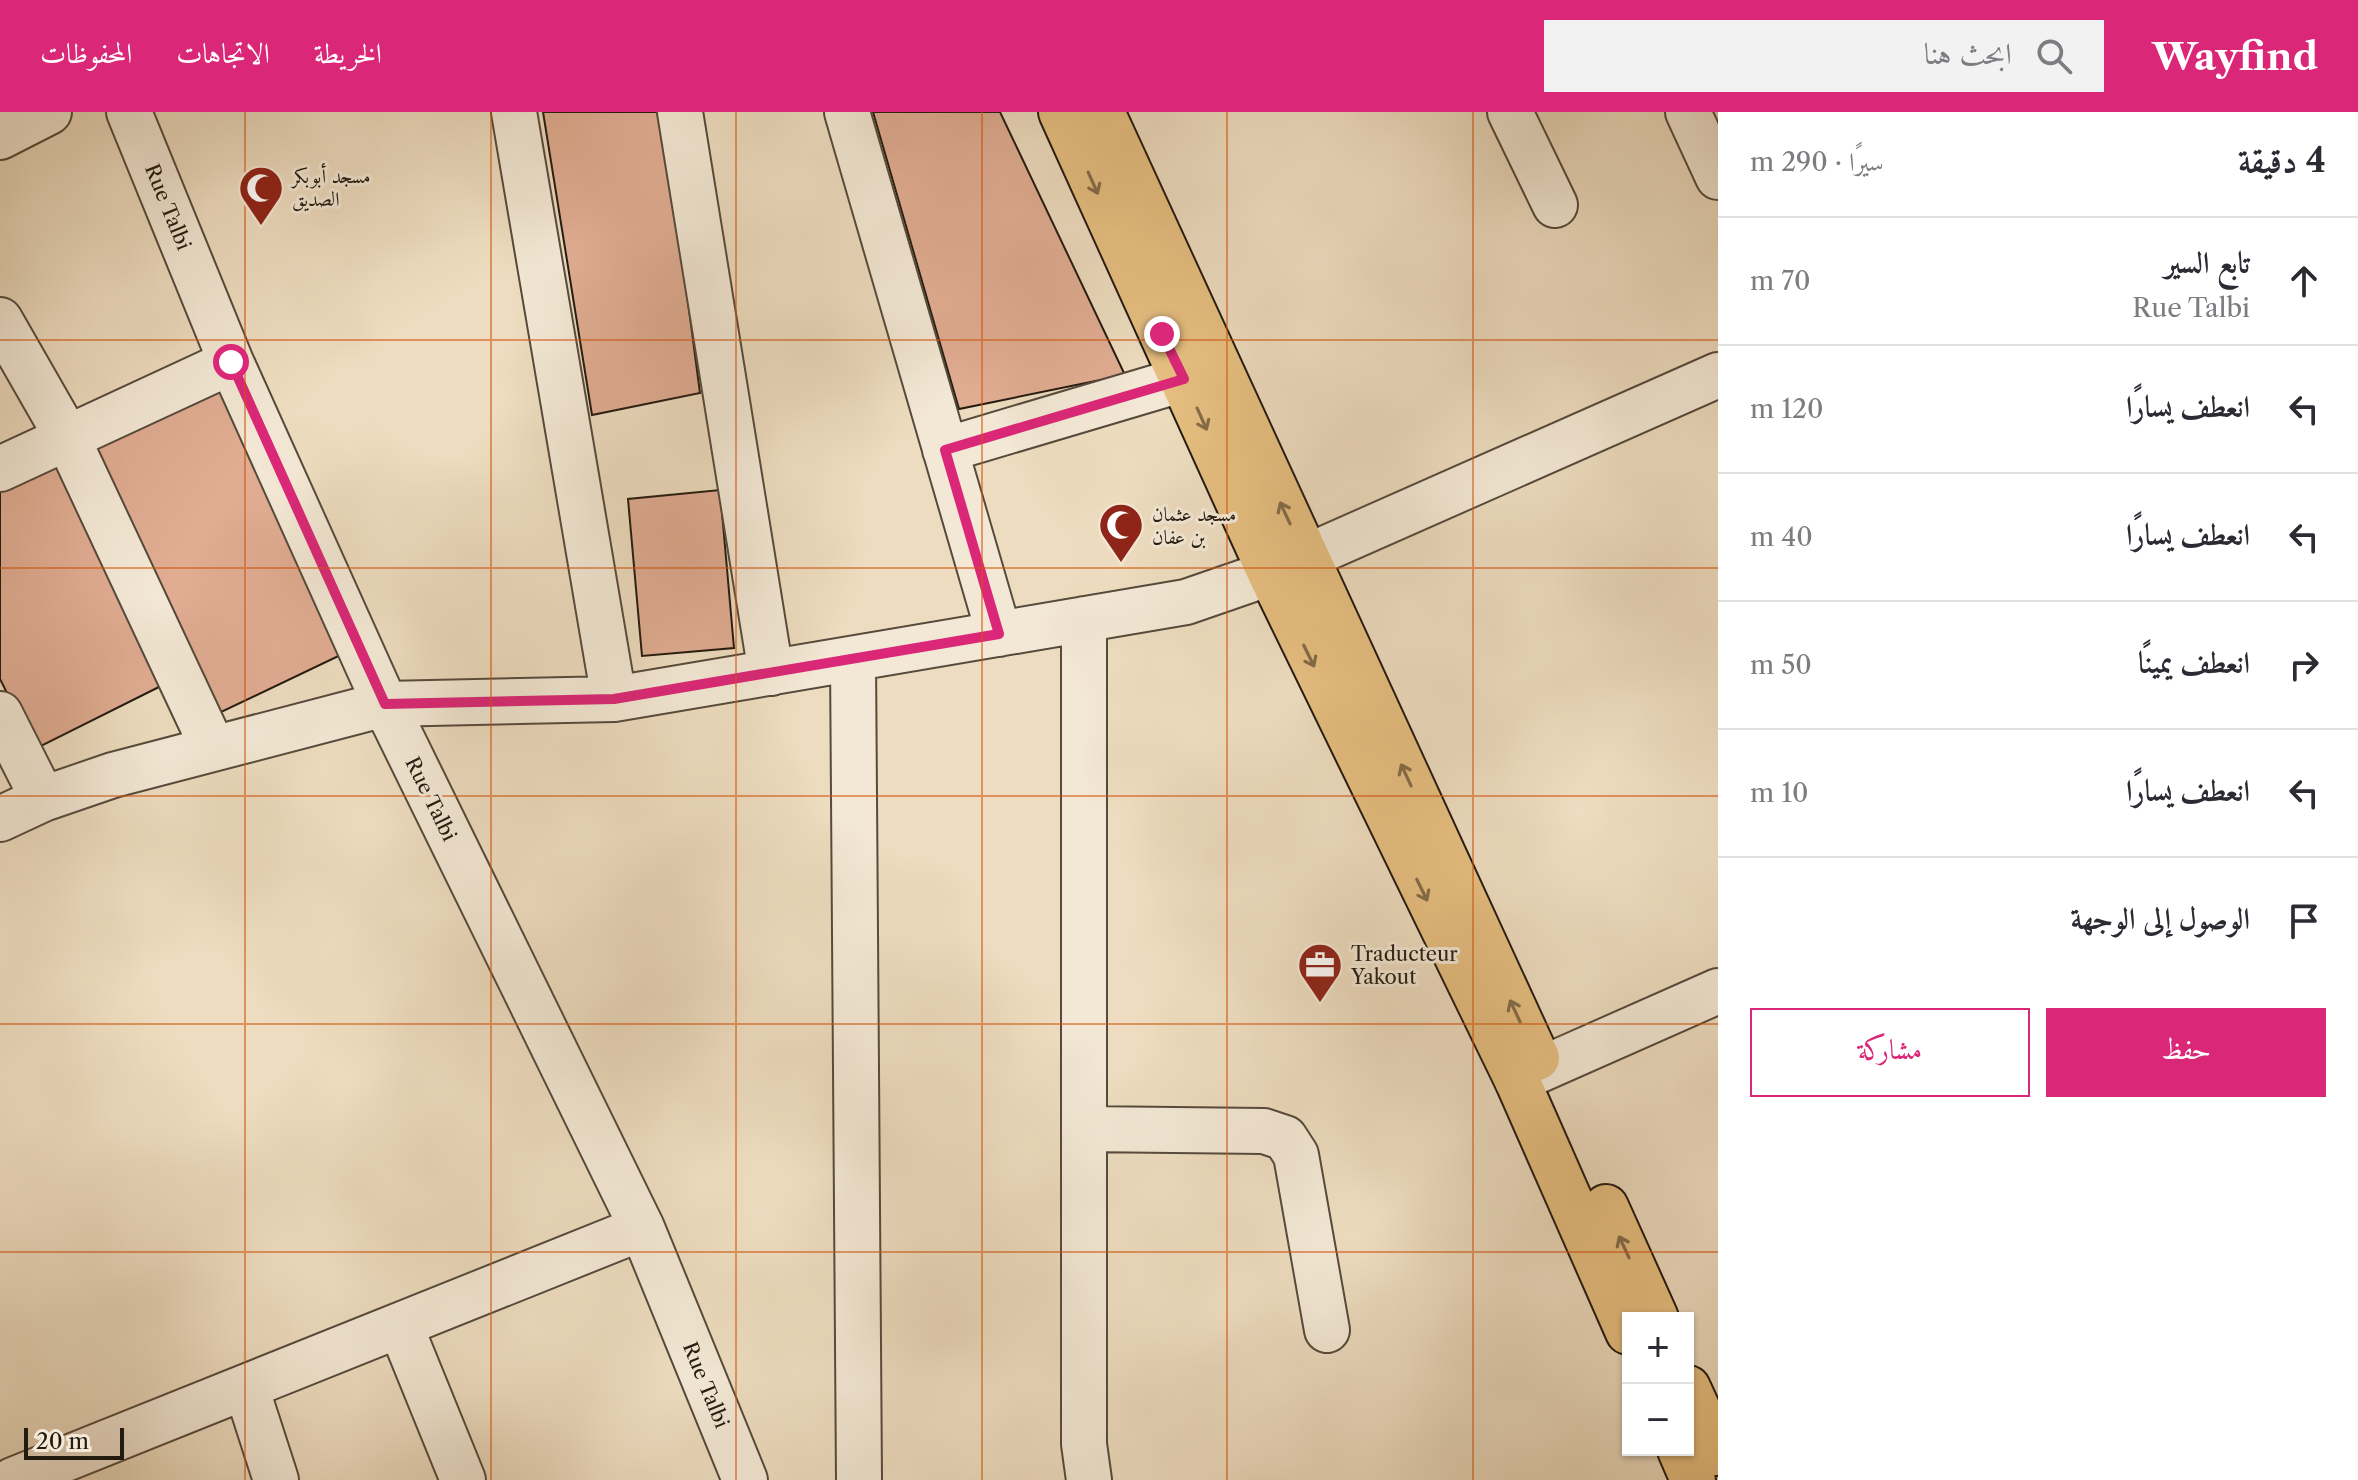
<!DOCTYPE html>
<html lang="ar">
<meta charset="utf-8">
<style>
:root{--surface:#fff;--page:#f2f2f3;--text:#2b2b33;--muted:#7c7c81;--line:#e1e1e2;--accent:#db2777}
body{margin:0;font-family:"Libre Caslon Text",Amiri,serif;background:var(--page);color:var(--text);direction:rtl}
.controls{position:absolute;right:24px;bottom:24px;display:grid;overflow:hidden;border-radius:0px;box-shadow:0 2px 6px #0004}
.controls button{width:72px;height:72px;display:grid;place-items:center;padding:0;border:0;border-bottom:2px solid var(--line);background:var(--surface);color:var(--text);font:40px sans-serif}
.scale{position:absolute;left:24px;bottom:20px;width:100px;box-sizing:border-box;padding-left:8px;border:4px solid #231a10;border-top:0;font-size:22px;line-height:28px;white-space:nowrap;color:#231a10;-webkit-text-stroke:6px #f3e8d5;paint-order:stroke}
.stop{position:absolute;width:24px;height:24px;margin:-18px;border:6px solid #db2777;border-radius:50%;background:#fff}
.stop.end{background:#db2777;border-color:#fff;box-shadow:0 2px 8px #0008}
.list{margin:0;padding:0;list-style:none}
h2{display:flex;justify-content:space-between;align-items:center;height:104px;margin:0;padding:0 32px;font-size:34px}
h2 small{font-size:26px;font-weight:400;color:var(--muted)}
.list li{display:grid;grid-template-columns:52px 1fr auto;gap:24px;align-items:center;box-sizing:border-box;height:128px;padding:0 32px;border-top:2px solid var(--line)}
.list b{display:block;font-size:30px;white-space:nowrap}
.list p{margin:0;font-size:26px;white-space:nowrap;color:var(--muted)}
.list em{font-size:26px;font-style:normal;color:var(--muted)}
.actions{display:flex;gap:16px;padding:24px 32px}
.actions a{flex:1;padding:18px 0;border:2px solid var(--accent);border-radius:0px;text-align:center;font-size:28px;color:var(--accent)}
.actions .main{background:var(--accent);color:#fff}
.icon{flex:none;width:44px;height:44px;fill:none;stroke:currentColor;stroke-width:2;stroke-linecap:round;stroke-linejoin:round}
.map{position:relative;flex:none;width:1718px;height:1368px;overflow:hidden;direction:ltr}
header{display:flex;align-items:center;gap:48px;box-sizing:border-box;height:112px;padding:0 40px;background:var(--accent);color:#fff}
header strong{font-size:38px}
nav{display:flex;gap:44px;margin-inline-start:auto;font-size:28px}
.search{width:560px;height:72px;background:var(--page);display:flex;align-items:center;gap:20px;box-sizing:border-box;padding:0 28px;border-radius:0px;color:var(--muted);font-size:30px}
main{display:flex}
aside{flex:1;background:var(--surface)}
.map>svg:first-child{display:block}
</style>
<header>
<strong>Wayfind</strong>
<div class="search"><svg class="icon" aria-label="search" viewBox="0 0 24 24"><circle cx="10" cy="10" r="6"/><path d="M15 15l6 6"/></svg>ابحث هنا</div>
<nav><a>الخريطة</a><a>الاتجاهات</a><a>المحفوظات</a></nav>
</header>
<main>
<aside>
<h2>4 دقيقة<small>سيرًا · 290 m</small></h2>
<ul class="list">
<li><svg class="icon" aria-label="ahead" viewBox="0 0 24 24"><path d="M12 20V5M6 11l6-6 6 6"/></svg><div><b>تابع السير</b><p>Rue Talbi</p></div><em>70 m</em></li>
<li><svg class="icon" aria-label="left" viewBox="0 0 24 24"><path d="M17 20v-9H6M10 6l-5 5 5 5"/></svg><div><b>انعطف يسارًا</b></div><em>120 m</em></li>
<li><svg class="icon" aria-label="left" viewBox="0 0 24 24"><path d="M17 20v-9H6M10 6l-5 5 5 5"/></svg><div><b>انعطف يسارًا</b></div><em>40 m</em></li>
<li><svg class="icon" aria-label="right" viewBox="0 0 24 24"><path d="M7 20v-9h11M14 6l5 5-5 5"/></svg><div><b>انعطف يمينًا</b></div><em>50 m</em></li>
<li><svg class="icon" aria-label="left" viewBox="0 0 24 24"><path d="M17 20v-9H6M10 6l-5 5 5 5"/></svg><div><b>انعطف يسارًا</b></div><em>10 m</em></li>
<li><svg class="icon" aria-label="arrive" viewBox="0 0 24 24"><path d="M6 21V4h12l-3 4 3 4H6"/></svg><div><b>الوصول إلى الوجهة</b></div></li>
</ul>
<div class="actions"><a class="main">حفظ</a><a>مشاركة</a></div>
</aside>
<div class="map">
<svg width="1718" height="1368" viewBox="0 0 1718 1368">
<rect width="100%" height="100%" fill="#eddcbf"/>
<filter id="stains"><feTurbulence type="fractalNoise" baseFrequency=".0025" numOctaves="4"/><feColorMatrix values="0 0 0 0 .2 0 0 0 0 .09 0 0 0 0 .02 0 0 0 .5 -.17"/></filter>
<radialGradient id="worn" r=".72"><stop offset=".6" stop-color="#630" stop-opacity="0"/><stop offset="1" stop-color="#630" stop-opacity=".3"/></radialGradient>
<path fill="#e0ac92" stroke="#231a10" stroke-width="2" d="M543,0H663L700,281L592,303Z
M873,0H1000L1125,263L959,297Z
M221,273L349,539L217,602L89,336Z
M57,351L167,571L35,637L0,567V379Z
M720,378L734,536L642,544L628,387Z"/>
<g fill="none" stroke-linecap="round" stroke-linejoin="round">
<g stroke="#564a3c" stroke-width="48">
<path id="minor" d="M129,0L231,250L385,592L642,1116L745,1368
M514,0L614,587
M680,0L771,561
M847,0L999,522
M1510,0L1555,93
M1688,0L1718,65
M0,25L49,0
M0,208L67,325L212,634
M945,338L1184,267
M0,357L231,250
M1084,507V1332L1089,1368
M853,547L859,1368
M0,602L43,687
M0,707L43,687L113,663L385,592L614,587L1186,490L1270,461L1718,263
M1517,968L1718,879
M1084,1017L1264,1019L1285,1026L1296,1043L1327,1218
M400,1213L463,1368
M246,1275L276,1368
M13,1368L642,1116"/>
</g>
<g stroke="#231a10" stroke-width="48">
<path id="major" d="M1061,0L1270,461L1517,968L1628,1220
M1102,0L1537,946
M1606,1095L1656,1206
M1688,1276L1718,1341
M1680,1338L1693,1368"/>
</g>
<use href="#minor" stroke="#f3e8d5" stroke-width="44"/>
<use href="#major" stroke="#e6be80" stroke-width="44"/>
</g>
<defs><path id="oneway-shaft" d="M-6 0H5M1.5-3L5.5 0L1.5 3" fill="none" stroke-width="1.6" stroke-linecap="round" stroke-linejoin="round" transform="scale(2)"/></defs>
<g stroke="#846c48">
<use href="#oneway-shaft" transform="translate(1093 71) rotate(66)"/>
<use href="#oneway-shaft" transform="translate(1202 307) rotate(66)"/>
<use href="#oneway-shaft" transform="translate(1285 401) rotate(-115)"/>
<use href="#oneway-shaft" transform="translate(1309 544) rotate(64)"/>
<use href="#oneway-shaft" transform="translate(1406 663) rotate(-115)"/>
<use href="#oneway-shaft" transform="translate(1422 778) rotate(64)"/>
<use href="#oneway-shaft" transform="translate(1515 899) rotate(-115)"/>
<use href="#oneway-shaft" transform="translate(1624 1135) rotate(-115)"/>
</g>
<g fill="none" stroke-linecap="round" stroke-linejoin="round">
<path stroke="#db2777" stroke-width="10" d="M231,250L385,592L614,587L999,522L945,338L1184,267L1162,222"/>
</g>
<path fill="none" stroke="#d4530c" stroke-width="2" stroke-opacity="0.55" d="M245,0V1368M491,0V1368M736,0V1368M982,0V1368M1227,0V1368M1473,0V1368M0,228H1718M0,456H1718M0,684H1718M0,912H1718M0,1140H1718"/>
<defs>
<g id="mosque-pin" transform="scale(2.3)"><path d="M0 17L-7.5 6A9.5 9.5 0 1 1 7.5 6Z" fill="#8f2418" stroke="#f3e8d5"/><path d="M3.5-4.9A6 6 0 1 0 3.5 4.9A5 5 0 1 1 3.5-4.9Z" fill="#fff"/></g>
<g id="office-pin" transform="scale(2.3)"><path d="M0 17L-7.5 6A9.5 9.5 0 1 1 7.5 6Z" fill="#8f2418" stroke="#f3e8d5"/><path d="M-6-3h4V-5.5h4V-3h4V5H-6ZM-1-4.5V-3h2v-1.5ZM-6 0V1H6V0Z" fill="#fff"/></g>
</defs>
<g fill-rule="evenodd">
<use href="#mosque-pin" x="261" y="76"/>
<use href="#mosque-pin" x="1121" y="413"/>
<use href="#office-pin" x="1320" y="853"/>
</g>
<g text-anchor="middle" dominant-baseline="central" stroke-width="6" stroke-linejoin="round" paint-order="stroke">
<g font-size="20" fill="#231a10" stroke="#f3e8d5" text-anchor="start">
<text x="292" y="64">مسجد أبوبكر<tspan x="292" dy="23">الصديق</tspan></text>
<text x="1152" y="402">مسجد عثمان<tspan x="1152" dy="23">بن عفان</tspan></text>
<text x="1351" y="842">Traducteur<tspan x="1351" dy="23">Yakout</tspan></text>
</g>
<g font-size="20" fill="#231a10" stroke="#f3e8d5">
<text transform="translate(168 95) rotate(68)">Rue Talbi</text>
<text transform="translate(431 687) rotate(64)">Rue Talbi</text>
<text transform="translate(706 1273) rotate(68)">Rue Talbi</text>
</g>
</g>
<rect width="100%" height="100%" filter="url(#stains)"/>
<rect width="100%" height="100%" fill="url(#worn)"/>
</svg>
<div class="controls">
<button>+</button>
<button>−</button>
</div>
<div class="scale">20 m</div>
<div class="stop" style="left:231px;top:250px"></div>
<div class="stop end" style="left:1162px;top:222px"></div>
</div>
</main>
